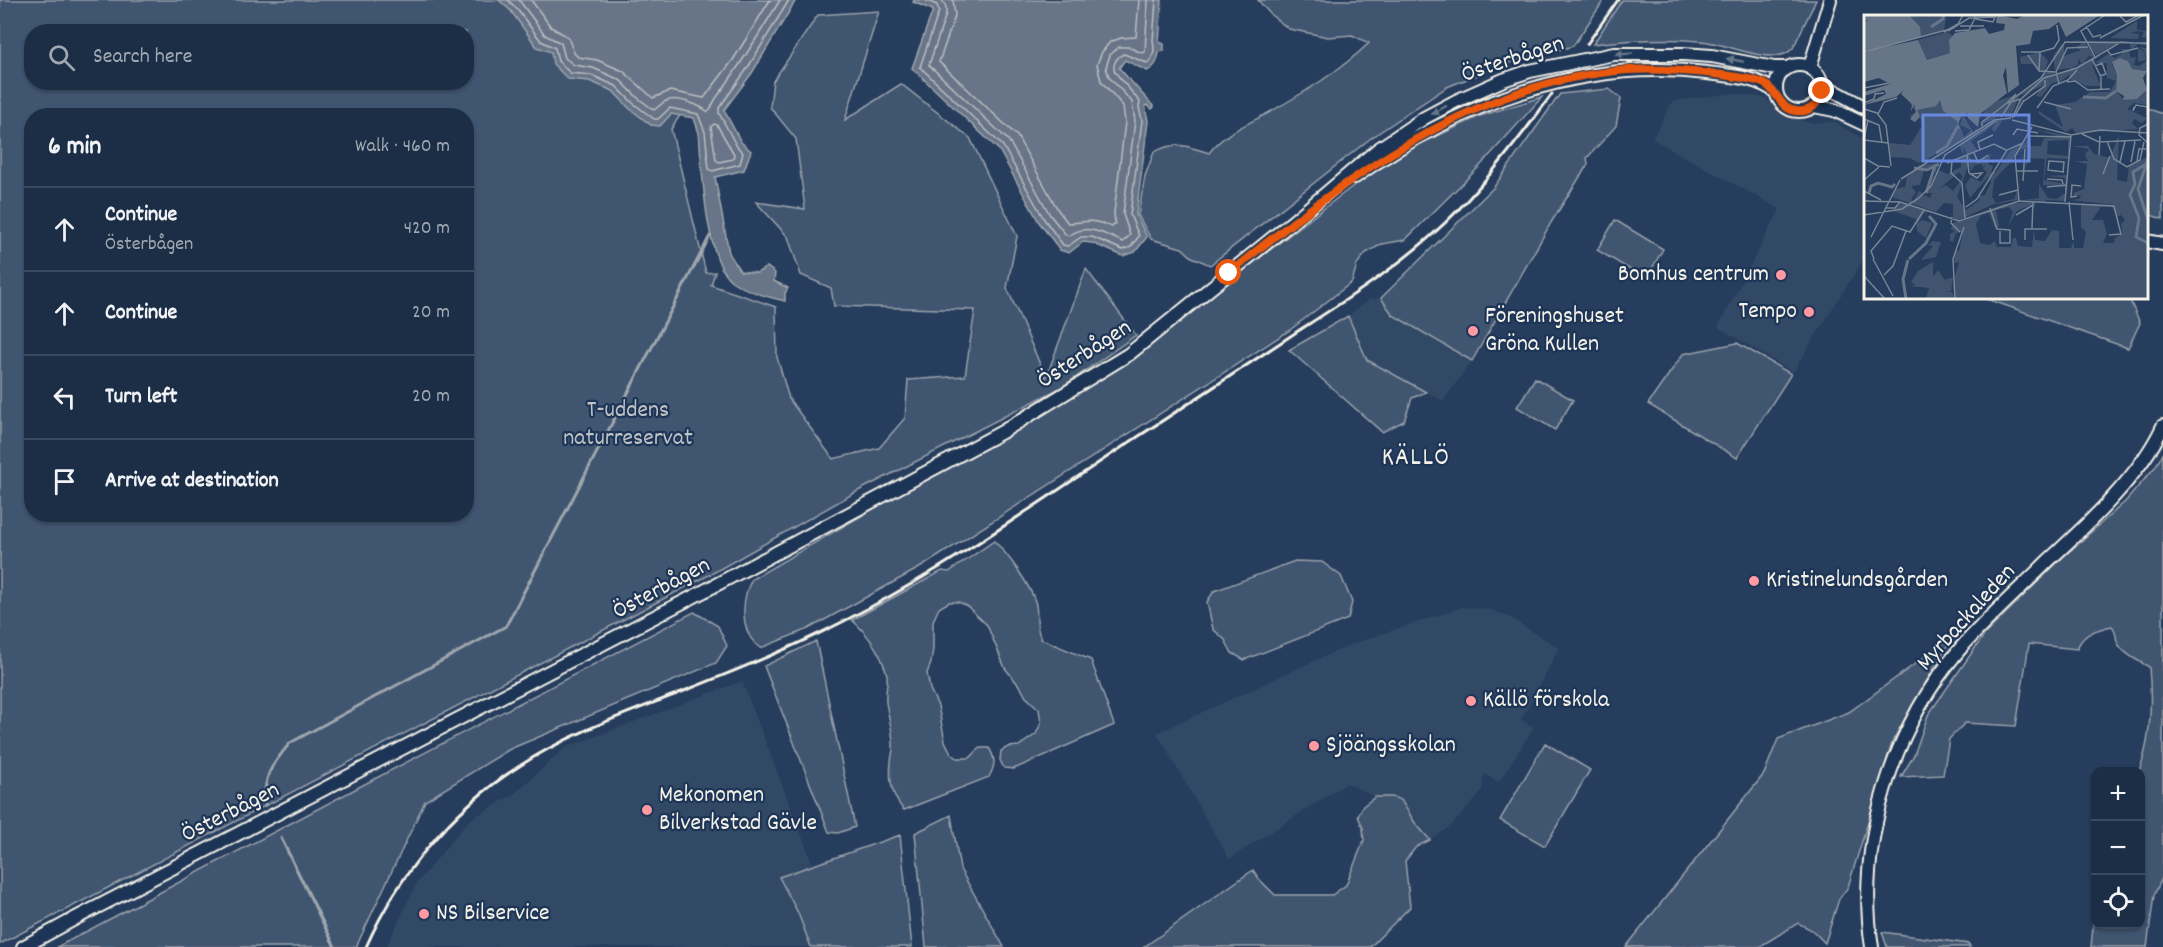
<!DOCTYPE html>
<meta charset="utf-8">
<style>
:root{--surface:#1c2e46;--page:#293a51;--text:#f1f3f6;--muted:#a0a8b3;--line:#3a4a5f}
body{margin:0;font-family:Dekko,sans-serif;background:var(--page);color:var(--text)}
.controls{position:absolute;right:18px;bottom:18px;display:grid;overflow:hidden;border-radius:12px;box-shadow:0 2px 4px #0004}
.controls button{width:54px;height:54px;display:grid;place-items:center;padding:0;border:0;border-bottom:2px solid var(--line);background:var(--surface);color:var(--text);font:30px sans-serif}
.stop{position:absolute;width:18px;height:18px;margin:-14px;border:4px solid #ea580c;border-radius:50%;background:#fff}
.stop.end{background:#ea580c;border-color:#fff;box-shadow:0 2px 6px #0008}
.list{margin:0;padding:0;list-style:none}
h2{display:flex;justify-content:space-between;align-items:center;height:78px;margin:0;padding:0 24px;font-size:26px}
h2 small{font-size:20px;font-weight:400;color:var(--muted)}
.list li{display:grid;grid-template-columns:39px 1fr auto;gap:18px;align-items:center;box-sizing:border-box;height:84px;padding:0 24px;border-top:2px solid var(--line)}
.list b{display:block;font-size:22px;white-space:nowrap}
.list p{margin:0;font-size:20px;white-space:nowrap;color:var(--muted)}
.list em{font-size:20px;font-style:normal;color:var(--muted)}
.icon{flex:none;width:33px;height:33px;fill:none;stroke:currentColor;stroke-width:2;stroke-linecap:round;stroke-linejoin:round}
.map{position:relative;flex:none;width:2163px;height:947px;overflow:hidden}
.search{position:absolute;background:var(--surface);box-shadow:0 2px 4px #0004;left:24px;top:24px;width:450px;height:66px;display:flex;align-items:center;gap:15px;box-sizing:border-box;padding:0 21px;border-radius:24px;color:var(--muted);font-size:22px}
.panel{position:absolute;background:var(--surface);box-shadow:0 2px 4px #0004;left:24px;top:108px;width:450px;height:414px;border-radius:24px}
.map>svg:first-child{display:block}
</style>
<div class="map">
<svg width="2163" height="947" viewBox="0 0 2163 947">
<rect width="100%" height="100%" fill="#263d5d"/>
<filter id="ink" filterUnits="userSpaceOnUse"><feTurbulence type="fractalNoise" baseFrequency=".0167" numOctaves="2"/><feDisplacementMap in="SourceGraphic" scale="12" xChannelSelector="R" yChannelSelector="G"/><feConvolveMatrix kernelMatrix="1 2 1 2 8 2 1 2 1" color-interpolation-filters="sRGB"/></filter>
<g filter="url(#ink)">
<path fill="#334966" d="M1733,93L1766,98L1778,111L1809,123L1835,122L1866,141V255L1793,372L1718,327L1780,209L1652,139L1673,101Z
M1381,298L1393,315L1472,361L1443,401L1367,360L1348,316L1370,299Z
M1463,607L1491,610L1509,617L1559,648L1521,720L1534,727L1499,782L1484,774L1482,791L1475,800L1451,826L1430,840L1415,823L1401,800L1392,797H1375L1347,783L1229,859L1157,733L1352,644Z
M742,681L813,865L779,877L798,913L811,947H386L417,883L469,820L513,795L565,748Z"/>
<path fill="#40546f" stroke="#9aa2ac" stroke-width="1.5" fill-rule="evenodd" d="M0,0H667L698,88L671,129L706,273L715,272L711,285L776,307L777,357L789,399L833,459L879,448L905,418L908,380L965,376L975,310L834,306L831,288L801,275L788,237L756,202L805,209L796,139L770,107L773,81L818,15L879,11L845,120L901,84L970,138L1017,236L1007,288L1046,378L1086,269L1136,335L1062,387L856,492L711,574L0,944ZM32,32H466V82H32ZM32,116H466V514H32Z
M1258,0H1604L1573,46L1502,65L1447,87L1371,138L1210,265L1192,257L1182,248L1151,239L1138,215L1145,176L1154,152C1177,140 1186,146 1209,153C1225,132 1248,124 1270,112C1305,92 1340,71 1369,43L1352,35L1328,37L1289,29L1271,15Z
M1622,0H1816L1793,48C1788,54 1781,56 1773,56C1748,56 1725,43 1700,41C1665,38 1628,40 1593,44Z
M1609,89L1621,98L1616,126L1587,158L1588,164L1552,221L1472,361L1393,315L1381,298L1494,187L1560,94Z
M1542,97L1480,166L1405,240L1382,244L1366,253L1357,264L1352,282L1290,330L923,566L808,629L761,648C739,634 741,599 752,579L1135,358L1227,283L1353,186L1414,147L1480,116Z
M2146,108L2163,114V219L2147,214Z
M1615,220L1663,249L1646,279L1597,250Z
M1981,297H2132L2131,303L2140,323L2128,348Z
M1348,316L1367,360L1426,392L1412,398L1404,421L1382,432L1289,350Z
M1737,343L1791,374L1737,458L1648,404L1683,354Z
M1535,378L1573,400L1555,430L1517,407Z
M2163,454V876L2154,895L2147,947H2091L2095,906L2096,924H2140V772L2139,771C2151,740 2152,701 2149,667C2139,661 2125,655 2118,644C2115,638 2117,631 2112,626C2098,629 2082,633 2077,649L2029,644L2016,726L1965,723L1949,739L1943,775L1901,777L1914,755L1928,715L1985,634L2062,558L2126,501L2155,467Z
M994,541C1008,554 1029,584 1035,601C1039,614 1034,623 1041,639L1091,660L1114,725L1014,769L1004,768L1000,760L1001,751L1008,747L1019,746L1036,734L1041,723L1039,709L1026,697L1021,688L1005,668L987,625L967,606L959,602H949L939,608L933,621V649L931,663L927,673L930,689L938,706L945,741L951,753L957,758H970L980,748H989C996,759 995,766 989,777L904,810C892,797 889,779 891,762C891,757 893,753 893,748C894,733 888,717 886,702C885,693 888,683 887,675C882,654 868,634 852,620L942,571L949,572Z
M1295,561L1322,562L1341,576L1352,602L1348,619L1244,660L1232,653L1225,640L1213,629L1207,602L1214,591Z
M694,612L718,626L727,646L716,663L510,749L425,801L356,947H57L361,786Z
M1952,637L1893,740L1848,887L1839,899L1825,943L1812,930L1798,923L1759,947H1626L1764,774L1778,739L1849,712Z
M816,641L855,827L838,833L829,832L764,666Z
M1545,743L1590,770L1545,846L1500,820Z
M1375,797H1392L1401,800L1415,823L1430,840L1416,847L1405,861L1410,907L1370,947H1144L1253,870L1259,879L1275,895H1332L1346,885L1364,840L1363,828L1358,816L1363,806Z
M951,815L960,869L1004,947H926L915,833Z
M900,835L912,947H811L798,913L779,877Z
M1882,932L1969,944L1970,947H1887Z"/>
<path fill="#677588" stroke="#9fa7ae" stroke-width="1.5" d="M499,0H796L752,73L724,110L741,142L751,151L744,170L715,177L729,253L740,271L757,273L767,267L775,273L774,281L788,288L785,293V301C767,297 748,292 733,282C705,263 702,166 699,133L694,118L671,114L660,126L651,125L629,108L613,91L589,81L568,79L553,64L551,52L537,47L511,11Z
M914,0H1162L1159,42L1164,44V51L1159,52C1158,60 1156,67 1147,71L1125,60L1119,68L1154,107L1152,109L1147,105L1145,106L1148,121L1136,215L1147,237L1135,252L1123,256L1092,243L1083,242L1069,253L1060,250L1039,222L999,150L912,68L933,10L913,2Z"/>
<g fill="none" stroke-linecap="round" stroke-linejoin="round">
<path stroke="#bcbfc2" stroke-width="1.5" d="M508,0L516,8L541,41L555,48L558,61L570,73L591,75L616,86L633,103L654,119H658L670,108L698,114L705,132L709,169L712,171L740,164L743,153L736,145L719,113V108L747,69L789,0
M519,0L545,35L561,43L565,58L574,65L593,68L620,80L638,98L654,110C658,108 661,103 666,101C678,96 699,105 708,112C712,108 713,102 717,97C740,66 760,33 780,0
M531,0L551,27L568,37L574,53L578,57L597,60L623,71L653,98L670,91L704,98L733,60L770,0
M925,0L937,5L939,11L920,67L1003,146L1044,219L1063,245L1068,246L1081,237H1092L1123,250L1131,247L1139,236L1130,215L1142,121L1139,107L1140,102L1115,72C1112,65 1116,57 1124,54L1147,63C1154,60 1155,48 1153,41L1156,0
M942,0L946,7V14L929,65L1009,141L1050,215L1066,235L1069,236C1087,222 1104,234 1123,242L1130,235L1123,214L1135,121L1132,102L1109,77L1106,67L1110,55L1119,47H1128L1142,53L1145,52L1148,0
M953,0L955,16L939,62L1017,136L1058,210L1068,223C1089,222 1089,218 1112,227L1115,224L1114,213L1125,122L1123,106L1101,81L1097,64L1102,52L1110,42L1121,38L1136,37L1139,0
M714,124L717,125L734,154L733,159L719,162L716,160L711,127Z"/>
<path stroke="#9fa7ae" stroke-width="3" d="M265,805C263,775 272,765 290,743L506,626L710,236
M281,838L335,947"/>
<g stroke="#f4f1e8" stroke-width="16">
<path id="secondary" d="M1776 88a23 23 0 1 1 46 0a23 23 0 1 1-46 0Z
M1810,67L1830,0
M1822,84L1866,108
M1814,106L1834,110L1866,125
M1355,177C1456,105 1582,57 1707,73C1731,76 1756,77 1776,92
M2146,241L2163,244
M23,947L78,917L710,588L1002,432L1129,354L1291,223L1377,150L1424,118L1456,101L1503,80L1530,71L1614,54H1683L1712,56L1774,68H1787
M1872,947C1856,843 1892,730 1959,650C1987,618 2019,590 2049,560C2089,523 2140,476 2163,426"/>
</g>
<use href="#secondary" stroke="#1d3557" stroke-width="12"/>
<path stroke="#f4f1e8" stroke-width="3" d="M1587,44L1618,0
M366,947C398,875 451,810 518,767C566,735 620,716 674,695C739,669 803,644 865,610C959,560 1046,497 1136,438C1190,403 1244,367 1298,331C1354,295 1412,258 1458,210C1493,174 1523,134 1552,94"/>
</g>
<defs><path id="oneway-solid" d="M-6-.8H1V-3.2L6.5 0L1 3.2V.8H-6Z" transform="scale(1.5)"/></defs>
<g fill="#68778a">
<use href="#oneway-solid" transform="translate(1624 54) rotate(177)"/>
<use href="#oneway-solid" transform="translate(1735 60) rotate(-169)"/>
<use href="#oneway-solid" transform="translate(1439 110) rotate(151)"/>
</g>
</g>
<g fill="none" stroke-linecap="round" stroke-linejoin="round" filter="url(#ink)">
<path stroke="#ea580c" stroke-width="8" d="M1229,273C1345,179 1473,81 1628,70C1660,68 1691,71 1723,75C1736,77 1750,78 1763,83C1779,91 1779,109 1796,111C1810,113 1819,104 1822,91"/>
</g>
<g fill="#ff9aa2" stroke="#1d3557" stroke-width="2">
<circle cx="1781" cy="275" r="6"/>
<circle cx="1809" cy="312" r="6"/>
<circle cx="1473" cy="331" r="6"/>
<circle cx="1754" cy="581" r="6"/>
<circle cx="1471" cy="701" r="6"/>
<circle cx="1314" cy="746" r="6"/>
<circle cx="647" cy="810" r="6"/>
<circle cx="424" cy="914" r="6"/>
</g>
<g text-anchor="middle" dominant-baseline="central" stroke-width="4.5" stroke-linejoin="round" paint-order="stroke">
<g font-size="24" fill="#f4f1e8" stroke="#1d3557">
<text transform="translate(1513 60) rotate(-18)">Österbågen</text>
<text transform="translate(1085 355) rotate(-33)">Österbågen</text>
<text transform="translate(662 589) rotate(-28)">Österbågen</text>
<text transform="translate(1967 618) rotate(-48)">Myrbackaleden</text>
<text transform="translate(231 813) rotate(-27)">Österbågen</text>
</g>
<g font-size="24" fill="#f4f1e8" stroke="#1d3557" text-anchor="start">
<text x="1769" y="275" text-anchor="end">Bomhus centrum</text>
<text x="1797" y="312" text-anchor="end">Tempo</text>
<text x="1485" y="317">Föreningshuset<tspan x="1485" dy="28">Gröna Kullen</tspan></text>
<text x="1766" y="581">Kristinelundsgården</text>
<text x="1483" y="701">Källö förskola</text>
<text x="1326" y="746">Sjöängsskolan</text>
<text x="659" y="796">Mekonomen<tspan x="659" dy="28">Bilverkstad Gävle</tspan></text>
<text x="436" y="914">NS Bilservice</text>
</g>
<g font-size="24" fill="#bec2c4" stroke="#1d3557">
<text x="628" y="411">T-uddens<tspan x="628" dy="28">naturreservat</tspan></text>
</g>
<g font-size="26" letter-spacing="1.5" fill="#f4f1e8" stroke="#1d3557">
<text x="1416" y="458">KÄLLÖ</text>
</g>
</g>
<g transform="translate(1864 15)">
<rect width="284" height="284" fill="#263d5d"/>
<path d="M11,0H82V2L80,16L0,36V2ZM273,6V15L283,16V23L277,22L280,17L273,16L267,18L275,19L274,24L246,23ZM83,17L88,20L86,38L63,45L54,25ZM208,25L220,26L230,42L225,41L218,49L214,44V52L191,55L189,41L197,30L200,29V41L217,35L212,33L219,27ZM221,26H257L232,40ZM266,28L274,29L265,37L267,43L272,42L270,50L275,51L283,46V43L280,38L282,45L274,47V33L283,38L275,32L283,33V56L268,54L264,46L256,43L248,49L253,60L252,75L260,85L275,83L283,75V90L270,88L263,94L283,103L278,108L270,104L268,109L275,114L212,118L208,113L202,117L176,100L174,97L175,96L199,112L191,90L211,87L226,77H246L252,66L243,63V48H231L244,39L251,43L259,38L257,34H267ZM176,37L184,46L180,58L169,49H157L156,42ZM237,40L229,46V53L237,71H222L206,64L205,60L196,67L194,59ZM185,56L191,58L180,62L192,59L195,67L188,68L177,82L172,81L184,63L178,71L155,81L147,102L136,101L115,111L125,101L119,98L126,88L155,79ZM72,77L84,80L100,122L107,115L96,110L99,100L110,118L112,113L115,117L128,107L138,104V106L131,117L127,114L133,106L122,116L128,120L122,116L107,126L113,135L103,140L99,131L100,141L95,129L106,121L55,148L46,143L26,142L25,128L46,130L58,111L56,103L51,107L46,101L52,97L44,85L55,89ZM169,114L206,121L201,186L181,185V187H171V193L169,189L162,192L153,196L144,211L149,197L145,192L132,195L135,211L132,215L125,198L117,200L112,209L116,228L125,230L131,226L133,232H147L149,223H152L154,231L168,232L170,214L171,225L181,226L188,215L195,216V233H207L210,226V233H219L222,217L217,212V189L252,190L207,185L215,184L217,180L210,181L209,178L220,174L223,149L210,146H224L221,140L225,134L208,131H224L230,139L246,143L255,119L253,165L263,167L265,151L283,142V283H91L89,269L95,247L90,248L91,235L95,236L99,217L92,218L89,227L86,226V219L91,216L87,214L89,208L140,189L180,186L159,185L175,183V169L184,183L193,184L201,178V172L179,170L181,144L165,143L161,154L164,133L155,135L166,121L167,131H177L180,123L197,122ZM184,126L204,125V141L183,139ZM183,143L204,144L203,160L184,161L201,163V169L180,165ZM237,192H248L253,202L257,200L261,205L257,209L258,219L251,223L250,228H239L243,219L239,205H228ZM155,131L148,146L130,165L128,182L132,188L150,184L153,176L154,185L130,189L95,205L89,204V189L80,188L72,197L28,182L31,174L41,172L43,162L39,165L55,150L75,148L71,159V151L60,155L56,170L47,171L52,177L47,185L49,187L55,176L60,180L53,185L61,180L66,183L68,178H63L74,155L84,159L97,152V143L105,140L109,148L127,139L124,149L129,151L127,158L132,157L146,136ZM105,149L107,156L111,150L118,149V153L122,149L119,154L123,157L117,167L107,162L101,170L106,183L124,162L127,167L121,180L115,181L116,174L114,181L116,185L102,195L93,182ZM95,157L99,162L89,176L82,170L75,174ZM37,188L65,197L60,198L54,208L58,205L68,208L62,223L53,216L52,204L29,196ZM69,226L77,227L72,242L57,245L69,231L64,230ZM69,247V262L74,255L81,265L89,262L87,276L82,277H88L90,283H62L65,273L46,271L51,270L47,267L54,256Z" fill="#40546f" fill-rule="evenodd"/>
<path d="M2,0H45L56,12L57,22L8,35L54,25L63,45L86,38L85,25L91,18L121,13L125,19L140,15L141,9L132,8L133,0L153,4L161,0H236L202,22L195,7L185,14L169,16L166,29L152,31L155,70L144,78L142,52L139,60L143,78L116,99L114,112L104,103V98L98,100L94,109L97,115L94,113L93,106L79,96L76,85L72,91L53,95L56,101L51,107L46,104L52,97L50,89L47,97L48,89L37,79L40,75L32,82L0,90L22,79L20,75L0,81V77L26,69L15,63L0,67V38L6,36H0V7L5,6L0,5ZM256,43L264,46L268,54L283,56L279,63L283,75L273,84L259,85L260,81L252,76L253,60L248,47Z" fill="#677588"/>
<path fill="none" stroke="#677588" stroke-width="3" d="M67,12L79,4V0M219,82L242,83L252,76M72,138L83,131L94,111M284,144L274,174L284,205M284,148L269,157L271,169L266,180L275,203L272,222L284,228M50,153L63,155L75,149M5,178L7,171L14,168L28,172L31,169M62,178L71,151M45,244L62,228L72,209L65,201M42,284L39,264L44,245"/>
<path fill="none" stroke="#788595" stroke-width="1.5" d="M110,0L112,4L129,7L132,0M255,0L262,7L275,0M96,11H120M222,11L229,22L237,20M84,16L105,3L130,2M91,16L105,15L111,3M80,17L94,9L99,0M236,23L280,0M243,35L247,40L274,33M0,37L90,13M157,37H176M164,40L175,56L192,57M231,42L217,16L241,0M228,44L237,62V74M231,51L238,48L242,59L236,61M175,56L176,37L190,33L195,25L193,10M203,67L211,66L224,75L246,74M195,68L192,57L203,33L224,32M0,73L25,68M152,79L143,88L157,84M160,86L181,71V65M180,87L207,94M0,88L10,84L11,79L20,78M270,92L269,96L272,90L284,92M173,93L189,71L204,65L213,55M0,94L13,98L22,110L27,151M14,99L20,87L33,83M137,102L150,83L177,63L201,27L284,28M150,102L160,85M148,103L157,84L180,63L213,53L257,27L284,29M0,104L15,110L18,128M148,105L207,120L236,115L284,118M284,109L276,113L275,120L284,128M118,111V107L143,88M218,119L235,127L277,125M149,120L153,114L174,118M165,121L207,122M0,124L4,105M0,125L24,128M243,126L250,144L263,152L276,145L280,127M116,135L114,127L129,120M110,138L114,147L124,140M103,140L105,158M235,140L236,121M0,143L14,151L26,152M88,146L87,158L98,168L101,204M273,146L275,134H282M256,147L261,126M267,147L271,126M83,148L130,129L142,135M153,156H174M105,158L113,163L118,158L107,159M199,158L200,147L185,146L184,155L200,157M239,159L246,141M37,164L130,105L147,103M183,164L198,165L199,169M0,165L15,152M159,166L161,134M183,172L203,170M0,176L17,185M135,180L154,175M213,181L207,182L208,170L217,171M0,186L36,187L31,193H22M155,186L151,141L168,112M36,187L95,206L155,186L250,191L257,219L245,220M201,187L207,120M205,187L209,225M102,192L113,184L143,135L159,128M126,193L133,214L146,215V228H136V216M0,200L38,194L55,183L67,171L81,140L135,104M152,200L169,190M88,202L87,208L96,217M168,213L169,186M7,222L36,165M161,225V214H183M9,244L29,281M10,244L7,236L28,211L46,217L60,195M20,260L29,251L42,216M0,261L21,284M91,284L89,244L100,212"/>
<path fill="#6887de" fill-opacity="0.15" stroke="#6887de" stroke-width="3" d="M59,100H165V146H59Z"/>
<rect width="284" height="284" fill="none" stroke="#f4f1e8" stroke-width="3"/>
</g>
</svg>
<div class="controls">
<button>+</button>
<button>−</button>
<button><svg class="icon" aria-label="locate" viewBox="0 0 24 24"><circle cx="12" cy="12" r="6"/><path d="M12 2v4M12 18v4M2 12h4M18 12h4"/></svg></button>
</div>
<div class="stop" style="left:1229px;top:273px"></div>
<div class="stop end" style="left:1822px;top:91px"></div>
<div class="search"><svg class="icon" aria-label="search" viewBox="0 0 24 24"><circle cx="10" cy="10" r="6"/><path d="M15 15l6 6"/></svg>Search here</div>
<section class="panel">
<h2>6 min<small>Walk · 460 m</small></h2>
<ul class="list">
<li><svg class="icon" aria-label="ahead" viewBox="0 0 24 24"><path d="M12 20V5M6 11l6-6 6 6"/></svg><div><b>Continue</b><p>Österbågen</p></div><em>420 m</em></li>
<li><svg class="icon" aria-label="ahead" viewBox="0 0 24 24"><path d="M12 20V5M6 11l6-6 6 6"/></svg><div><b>Continue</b></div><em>20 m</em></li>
<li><svg class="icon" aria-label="left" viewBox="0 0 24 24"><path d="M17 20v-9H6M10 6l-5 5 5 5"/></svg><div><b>Turn left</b></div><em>20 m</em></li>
<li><svg class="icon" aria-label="arrive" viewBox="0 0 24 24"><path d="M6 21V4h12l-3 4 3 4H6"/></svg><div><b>Arrive at destination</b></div></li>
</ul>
</section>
</div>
